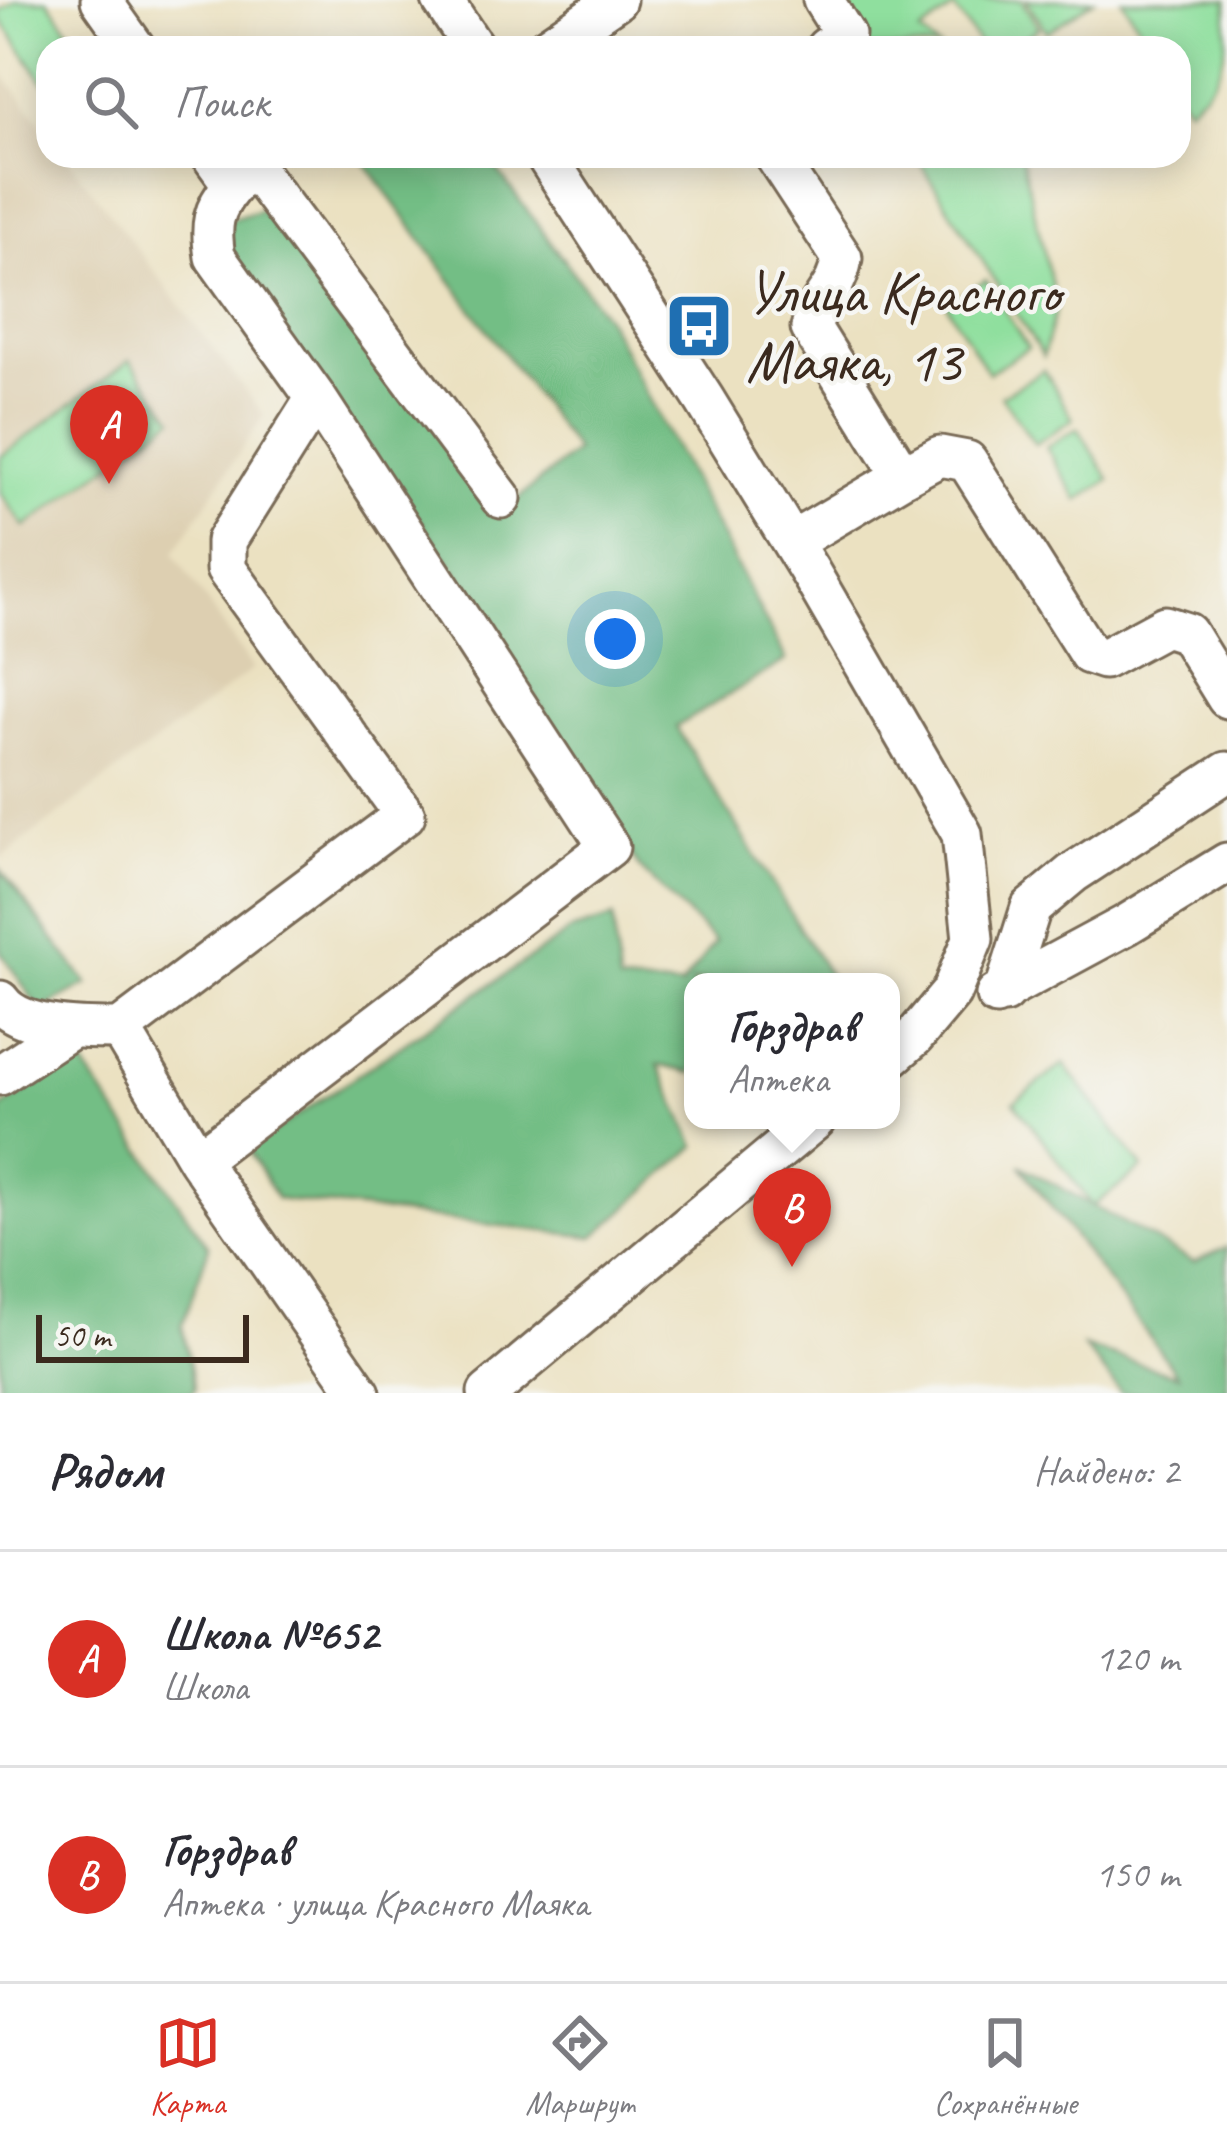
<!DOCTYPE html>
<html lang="ru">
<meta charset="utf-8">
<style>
:root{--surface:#fff;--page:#f7f7f7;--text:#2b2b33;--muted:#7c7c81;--line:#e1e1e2;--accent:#d93025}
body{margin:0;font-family:Caveat,sans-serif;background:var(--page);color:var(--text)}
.scale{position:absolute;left:36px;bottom:30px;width:213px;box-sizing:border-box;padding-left:12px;border:6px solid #3b2a1e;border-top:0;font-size:33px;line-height:42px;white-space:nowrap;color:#3b2a1e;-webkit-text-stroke:9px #f6f6f2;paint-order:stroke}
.you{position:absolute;left:615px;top:639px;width:42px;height:42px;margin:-30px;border:9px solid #fff;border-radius:50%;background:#1a73e8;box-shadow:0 0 0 18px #1a73e833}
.badge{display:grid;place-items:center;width:78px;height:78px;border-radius:50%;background:var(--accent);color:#fff;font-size:39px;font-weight:700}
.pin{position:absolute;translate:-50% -99px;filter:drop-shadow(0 3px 6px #0008)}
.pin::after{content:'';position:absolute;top:63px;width:42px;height:36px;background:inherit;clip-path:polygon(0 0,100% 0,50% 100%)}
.popup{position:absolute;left:684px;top:973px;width:216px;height:156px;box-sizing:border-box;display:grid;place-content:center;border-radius:24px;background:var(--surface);filter:drop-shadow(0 3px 9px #0005);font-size:39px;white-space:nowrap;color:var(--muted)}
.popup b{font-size:45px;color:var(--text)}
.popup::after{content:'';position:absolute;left:50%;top:100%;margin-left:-24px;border:24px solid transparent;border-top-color:var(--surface)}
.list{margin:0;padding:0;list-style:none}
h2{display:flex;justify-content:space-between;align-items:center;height:156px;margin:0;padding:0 48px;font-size:51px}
h2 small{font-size:39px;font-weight:400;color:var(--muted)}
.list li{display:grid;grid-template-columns:78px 1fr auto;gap:36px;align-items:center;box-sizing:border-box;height:216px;padding:0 48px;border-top:3px solid var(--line)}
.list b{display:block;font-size:45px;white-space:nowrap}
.list p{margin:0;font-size:39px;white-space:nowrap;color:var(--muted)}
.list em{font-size:39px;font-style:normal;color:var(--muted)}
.icon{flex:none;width:66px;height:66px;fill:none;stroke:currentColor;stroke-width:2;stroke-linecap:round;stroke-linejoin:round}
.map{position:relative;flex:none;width:1227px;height:1393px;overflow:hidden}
.search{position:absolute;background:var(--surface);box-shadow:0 6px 30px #0003;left:36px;right:36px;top:36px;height:132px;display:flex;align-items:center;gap:30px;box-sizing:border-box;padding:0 42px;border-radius:36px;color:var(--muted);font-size:45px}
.sheet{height:588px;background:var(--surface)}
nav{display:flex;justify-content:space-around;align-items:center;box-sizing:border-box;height:168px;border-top:3px solid var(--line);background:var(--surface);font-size:33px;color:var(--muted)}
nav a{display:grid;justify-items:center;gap:6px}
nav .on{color:var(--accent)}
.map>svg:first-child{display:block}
</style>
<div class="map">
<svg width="1227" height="1393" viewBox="0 0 1227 1393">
<rect width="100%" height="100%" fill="#f6f6f2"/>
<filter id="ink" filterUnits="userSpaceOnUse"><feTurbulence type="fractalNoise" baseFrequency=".00833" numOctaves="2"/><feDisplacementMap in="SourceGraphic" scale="24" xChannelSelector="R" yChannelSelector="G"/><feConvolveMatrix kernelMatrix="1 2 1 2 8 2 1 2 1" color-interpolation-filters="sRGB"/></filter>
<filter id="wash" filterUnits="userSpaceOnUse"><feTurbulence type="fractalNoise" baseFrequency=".004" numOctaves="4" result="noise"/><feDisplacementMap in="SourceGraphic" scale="48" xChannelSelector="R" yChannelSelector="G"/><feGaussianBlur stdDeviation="2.7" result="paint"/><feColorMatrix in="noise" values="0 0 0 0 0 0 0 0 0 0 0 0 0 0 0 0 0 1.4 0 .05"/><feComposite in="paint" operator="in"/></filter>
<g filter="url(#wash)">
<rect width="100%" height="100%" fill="#ebe1c1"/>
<path fill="#ddcfb1" d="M0,70L48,132V156H66L264,415L174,553L253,669L0,859Z"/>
<path fill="#8fdf9e" stroke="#65845e" stroke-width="3" d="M17,0H48L82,48H48V88L0,18V11Z
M836,0H1021L1039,28L1008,48H982L954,8L920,33L939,48H870Z
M1026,0H1094L1047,32Z
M1122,0H1227C1227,52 1227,76 1187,107L1179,95V48H1149L1146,36Z
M916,156H1021L1057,306L1043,356Z
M986,280L1028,348L988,373L946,304Z
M130,360L174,418L25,527L0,493V457Z
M1044,370L1073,419L1035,444L1001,396Z
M1078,428L1110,480L1078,500L1046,447Z
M1064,1064L1143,1168L1093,1206L1014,1102Z"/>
<path fill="#73be85" stroke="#577452" stroke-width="3" d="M360,156H487L606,317L786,660L676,727L833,982H693V1073L658,1065L696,1146L594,1237L277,1199L248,1149L570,931L613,918L619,983L681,987L715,942L641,870L466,585L232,260L227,220L262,210L503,511L576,451Z
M0,869L88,984L40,1010L0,951Z
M77,1056L209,1247L182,1326L195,1389L190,1393L0,1392V1109Z
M1020,1165L1194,1262L1227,1247V1393H1121L1084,1347L1178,1375Z"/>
</g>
<g filter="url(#ink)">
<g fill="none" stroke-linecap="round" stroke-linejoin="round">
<g stroke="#796a57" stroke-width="45">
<path id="minor" d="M101,0L135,48
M442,0L474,48
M823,0L845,35L826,48
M546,48L616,0
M212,156L233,185C212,210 210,225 215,257L316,398L609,847L198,1160L360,1393
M546,156L704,399L810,572L962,834L973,939L951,993L914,1037L891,1057
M775,156L842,258C836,293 819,295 811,328L903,476L792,542
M255,169L501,498
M903,476L940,456L967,461L1089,654L1104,659L1165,626L1187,633L1227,698
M1004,993L1031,908L1073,873L1227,772
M996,995L1126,925L1227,863
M0,1001C20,1030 88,1029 120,1029
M0,1075L70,1029
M198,1160L120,1029L405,815L226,569V541L316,398
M488,1393L815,1120"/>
</g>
<use href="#minor" stroke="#fff" stroke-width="39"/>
</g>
</g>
<defs>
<g id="bus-square" transform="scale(3.45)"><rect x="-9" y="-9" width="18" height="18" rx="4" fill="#1f6fb2" stroke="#f6f6f2"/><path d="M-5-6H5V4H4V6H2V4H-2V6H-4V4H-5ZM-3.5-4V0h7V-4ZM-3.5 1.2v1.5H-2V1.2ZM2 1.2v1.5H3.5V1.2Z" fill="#fff"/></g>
</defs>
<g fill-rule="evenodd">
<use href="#bus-square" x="699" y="326"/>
</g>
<g text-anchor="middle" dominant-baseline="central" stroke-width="9" stroke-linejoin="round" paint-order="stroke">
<g font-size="60" fill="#3b2a1e" stroke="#f6f6f2" text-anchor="start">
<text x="746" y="292">Улица Красного<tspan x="746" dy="69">Маяка, 13</tspan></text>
</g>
</g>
</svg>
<div class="scale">50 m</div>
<div class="you"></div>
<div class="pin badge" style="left:109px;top:484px">A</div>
<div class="pin badge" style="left:792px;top:1267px">B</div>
<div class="popup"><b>Горздрав</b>Аптека</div>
<div class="search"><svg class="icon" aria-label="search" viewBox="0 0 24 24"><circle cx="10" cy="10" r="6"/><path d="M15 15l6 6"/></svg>Поиск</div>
</div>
<section class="sheet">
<h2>Рядом<small>Найдено: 2</small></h2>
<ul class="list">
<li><span class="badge">A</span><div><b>Школа №652</b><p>Школа</p></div><em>120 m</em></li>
<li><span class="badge">B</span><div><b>Горздрав</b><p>Аптека · улица Красного Маяка</p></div><em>150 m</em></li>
</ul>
</section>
<nav>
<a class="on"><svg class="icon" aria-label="map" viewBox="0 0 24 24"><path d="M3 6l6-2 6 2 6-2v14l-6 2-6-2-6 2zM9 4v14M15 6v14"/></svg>Карта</a>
<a><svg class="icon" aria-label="directions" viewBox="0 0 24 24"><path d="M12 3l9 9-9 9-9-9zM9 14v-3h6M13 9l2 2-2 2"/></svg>Маршрут</a>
<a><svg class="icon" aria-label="saved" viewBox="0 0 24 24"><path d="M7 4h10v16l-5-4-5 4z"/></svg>Сохранённые</a>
</nav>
